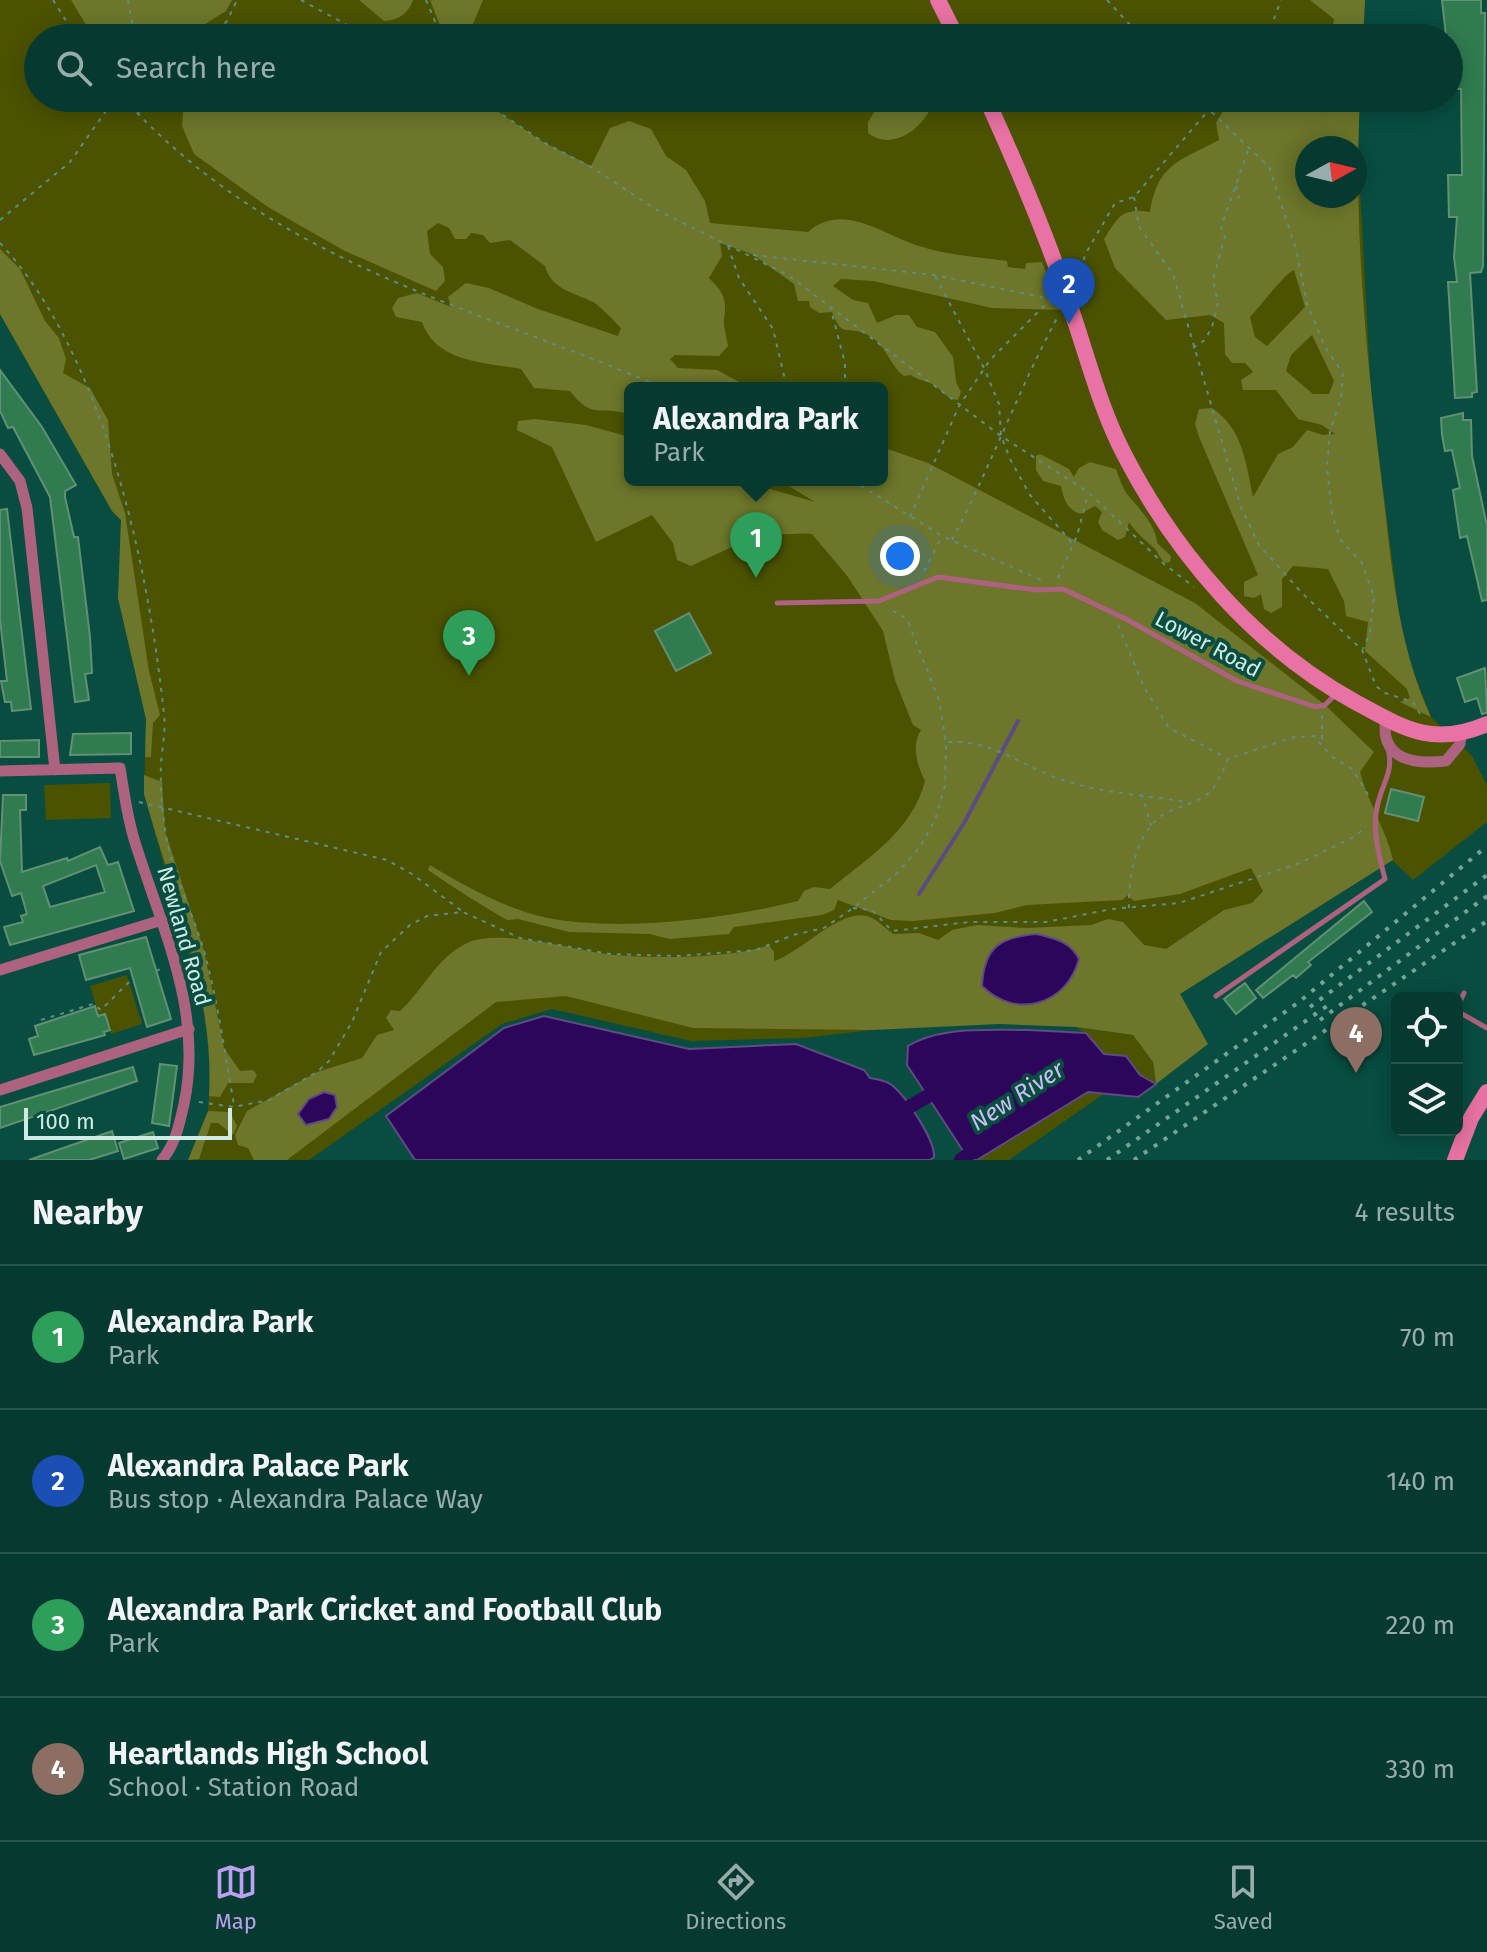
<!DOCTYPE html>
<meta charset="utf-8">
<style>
:root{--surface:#063a30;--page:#0f4138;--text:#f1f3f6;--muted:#98adab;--line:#27544c;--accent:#bca0f2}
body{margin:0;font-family:"Fira Sans",sans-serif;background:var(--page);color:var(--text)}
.controls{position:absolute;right:24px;bottom:24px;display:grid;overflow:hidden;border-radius:12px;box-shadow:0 4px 20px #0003}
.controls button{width:72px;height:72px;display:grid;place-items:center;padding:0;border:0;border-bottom:2px solid var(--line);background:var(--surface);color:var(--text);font:40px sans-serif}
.compass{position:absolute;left:1295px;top:136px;width:72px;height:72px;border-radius:50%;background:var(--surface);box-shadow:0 4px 20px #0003;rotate:82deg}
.scale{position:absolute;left:24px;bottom:20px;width:208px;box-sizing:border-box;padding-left:8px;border:4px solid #ceece3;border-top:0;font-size:22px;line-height:28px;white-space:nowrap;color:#ceece3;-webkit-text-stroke:6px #084d40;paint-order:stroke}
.you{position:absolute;left:900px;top:556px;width:28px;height:28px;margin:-20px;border:6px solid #fff;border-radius:50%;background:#1a73e8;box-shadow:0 0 0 12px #1a73e833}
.badge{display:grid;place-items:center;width:52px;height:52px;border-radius:50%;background:var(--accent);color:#fff;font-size:26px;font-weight:700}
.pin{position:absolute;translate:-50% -66px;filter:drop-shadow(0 2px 4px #0008)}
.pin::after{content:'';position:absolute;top:42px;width:28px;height:24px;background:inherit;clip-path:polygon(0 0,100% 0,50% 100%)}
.popup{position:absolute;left:624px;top:382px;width:264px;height:104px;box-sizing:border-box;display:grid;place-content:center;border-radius:12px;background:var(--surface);filter:drop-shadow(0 2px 6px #0005);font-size:26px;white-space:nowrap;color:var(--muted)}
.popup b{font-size:30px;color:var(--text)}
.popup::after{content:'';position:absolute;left:50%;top:100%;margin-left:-16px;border:16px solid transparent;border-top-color:var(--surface)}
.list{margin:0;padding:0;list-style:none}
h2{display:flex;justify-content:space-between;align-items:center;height:104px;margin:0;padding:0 32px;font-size:34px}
h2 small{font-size:26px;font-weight:400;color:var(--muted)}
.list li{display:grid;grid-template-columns:52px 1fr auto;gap:24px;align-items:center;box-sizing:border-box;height:144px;padding:0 32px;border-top:2px solid var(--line)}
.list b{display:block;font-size:30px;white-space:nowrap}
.list p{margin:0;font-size:26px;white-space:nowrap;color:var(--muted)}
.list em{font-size:26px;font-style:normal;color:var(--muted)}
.icon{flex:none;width:44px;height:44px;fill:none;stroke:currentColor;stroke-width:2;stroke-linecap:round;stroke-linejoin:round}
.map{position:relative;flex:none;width:1487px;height:1160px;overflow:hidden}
.search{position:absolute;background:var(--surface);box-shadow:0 4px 20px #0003;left:24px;right:24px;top:24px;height:88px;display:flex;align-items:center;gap:20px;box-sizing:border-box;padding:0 28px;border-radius:44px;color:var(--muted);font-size:30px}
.sheet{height:680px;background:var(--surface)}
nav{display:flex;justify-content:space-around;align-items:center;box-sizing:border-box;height:112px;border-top:2px solid var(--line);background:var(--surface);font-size:22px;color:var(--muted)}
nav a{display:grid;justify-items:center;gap:4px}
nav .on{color:var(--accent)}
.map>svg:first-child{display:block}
</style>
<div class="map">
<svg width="1487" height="1160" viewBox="0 0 1487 1160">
<rect width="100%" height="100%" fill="#084d40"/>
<path fill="#4b5300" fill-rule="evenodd" d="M0,0H1365L1363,38H38V98H1360L1358,151L1371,395L1403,645L1431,717L1472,756L1487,785V822L1413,880L1392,860L1179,994L804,1038L691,1041L552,1009L502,1024L309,1160H188L208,1111L211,1060L202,1000L144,794L146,719L118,598L121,520L112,511L0,314ZM1307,148H1355V196H1307ZM630,388H882V480H630Z
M110,783L111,818L46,820L44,785Z
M127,975L142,1024L111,1034L105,1014L99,1016L90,986Z
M1076,1027L1133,1035L1153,1062L1156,1084L1140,1075L1126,1056L1104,1054L1086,1033Z
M1088,1092L1105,1093L1009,1160H977Z"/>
<path fill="#6d762a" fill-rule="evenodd" d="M71,0H232L226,11L183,38H94Z
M359,0H413C408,14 399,20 384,21Z
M430,0H483L467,38H445Z
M1310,0H1365L1363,38H1331L1334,19Z
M184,98H478L543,142L591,166L610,128L629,121L651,129L666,156L686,170L705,201L710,223L808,232C842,202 880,233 916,245C945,255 977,257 1007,261L1008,267L1025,269L1026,263L1042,262L1061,310L992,308L873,281L841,279L833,286L853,300L868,303L877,323L896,315H909L917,327L935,332L953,357L956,382L961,392L958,400C943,398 942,388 930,383C922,380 918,380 911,375L904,376C888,364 887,344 866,334C847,325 843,340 832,312L819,313L810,307L809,301H798L794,284L752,254L720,243L722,256L709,278C724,293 727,299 724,319C723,326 727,338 728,346L719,356L675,355L670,359L678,368L717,370L750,388H630V415C601,404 594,422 570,391L534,388L521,369C485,362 436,363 422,322L396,317L392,308L398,298L417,293L451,307L448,297L466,283L489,288L538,309L618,336L621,328C616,323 599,305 593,302C576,293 551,290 545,266L510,240L490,243L483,235L471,233L466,239H455L449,228L438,223L427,231L430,254L443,267L445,281L436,291L345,251L306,229L268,207L194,154L182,126Z
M883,98H928L930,110C917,133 890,150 868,133V122Z
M1231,98H1360C1353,228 1367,363 1383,492C1392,570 1398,645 1431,717L1400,702L1410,698L1407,689L1365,651L1368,622L1346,616L1344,601L1328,569L1293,566L1282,579V607L1271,613L1264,609L1261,594L1254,598L1244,596V582L1258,575L1199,437L1195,424L1199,409L1212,408C1243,429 1246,463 1253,497L1278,454L1293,447L1307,430L1323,435L1335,434L1322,425L1298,419L1276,390H1243L1241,380L1253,372L1245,363H1232L1225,354L1224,323L1210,315L1166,320L1115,268L1104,239C1119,216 1121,208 1150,212C1158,163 1180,161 1219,140L1216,123ZM1307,148H1355V196H1307ZM1294,270L1305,307L1267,346L1255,337L1250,317C1260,307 1284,274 1294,270ZM1312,335L1334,381L1329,394H1313L1286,371L1291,355Z
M0,249L20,269L45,321L59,338L66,359L63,373L90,388L108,420L112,474L125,513L149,671L160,715L153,723L151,757H145L146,719L118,598L121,520L112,511L0,314Z
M535,419L586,425L630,437V480H740L815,502L779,480H882V447L928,463L1195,603L1325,705L1374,752L1360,772C1368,803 1386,829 1393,860L1180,994L1208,1044L1156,1084L1153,1062L1133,1035L1076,1027L999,1024L872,1030L693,1028L566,996L496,1002L287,1160H254L248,1148L238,1145L235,1135L247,1111L317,1072L362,1058L377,1035L394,1030L386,1018L391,1010L400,1011C425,988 435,959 467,943C497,928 572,949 605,954C645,959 733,959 769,945L774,952V961C802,952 839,909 867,916C876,918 886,929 893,934L919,933L938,940L952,930L977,925L1026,928L1091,925L1108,919L1123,922L1144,945L1166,949L1224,910L1252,903L1263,891L1251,868L1180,894L1134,901L1128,895L1122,900L1027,905L995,913L913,921L891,920L838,900L834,910L822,915L734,927L729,934L670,939L649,934L569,932L518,919L507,920C481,905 454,888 428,870L430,865C464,886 508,910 548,918C622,932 725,919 798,901L804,891L814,887L830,889C868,858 912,831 925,781C917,765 911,746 921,730L913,725L895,680L883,631L848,577L812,534C795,532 780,537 764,532L691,566L677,560L673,543L652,515L596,542L552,447L517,430L518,421Z
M1040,454L1069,469L1074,477L1079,468L1090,462L1116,469C1119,477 1122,487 1127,494C1137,506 1157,526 1157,543L1171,556L1170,562L1165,563C1159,558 1158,551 1153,547C1143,538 1136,533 1129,522L1125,537L1118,540L1102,530L1098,522L1102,512L1095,506L1080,514C1066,508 1064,500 1061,486L1043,481L1036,470V456Z
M144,775L162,782L165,831L204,951L224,1048L240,1071L253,1070L257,1075L253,1083H228L220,1097L209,1096C215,994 171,891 144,794Z
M208,1111L230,1112L237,1126L233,1135L218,1123H211L199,1159L188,1160Z"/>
<path fill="#2d065c" stroke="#5d4b84" stroke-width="2" d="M1037,934C1055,939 1070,941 1079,959C1067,1005 1016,1020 982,986C984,947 1000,937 1037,934Z
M544,1016L689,1049L796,1044L864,1070L870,1078C879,1080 886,1080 893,1086C907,1098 935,1140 934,1157L930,1160H415L386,1116L504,1028Z
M1029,1030L1086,1033L1104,1054L1126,1056L1140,1075L1156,1084L1138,1097L1088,1092L977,1160H969L907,1065L908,1046C941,1026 991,1030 1029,1030Z
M324,1092L335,1095L337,1107L329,1119L306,1125L298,1114L309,1099Z"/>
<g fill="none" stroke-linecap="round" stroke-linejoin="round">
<path stroke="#5d4b84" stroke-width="4" d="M919,894L964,823L1018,721"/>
<path stroke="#2d065c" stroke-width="14" d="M909,1107L928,1096
M961,1160L980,1146"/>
</g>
<path fill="#307b50" stroke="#629072" stroke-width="2" fill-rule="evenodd" d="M1442,0H1481V13H1485L1483,266L1481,272L1470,273L1477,392L1472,393V397L1455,398L1448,282H1457L1454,257L1457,217H1449L1448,175H1462L1461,89H1449V36H1446Z
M0,370L42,427L76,485L65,491V497L74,537H78L90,637L92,673L85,674L89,700L75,702L50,497L13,427L8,428L0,411Z
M1463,413V420H1471L1472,456L1487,526V600L1482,601L1467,536L1460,538L1453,490L1460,488L1452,450L1445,451L1442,435L1441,418Z
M7,509L31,709L12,711L11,702H5L1,681H7L0,619V510Z
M689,613L711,653L676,671L655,631Z
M1485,668L1487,713L1482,714L1477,698L1465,702L1457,678Z
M131,733V754L70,755L73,734Z
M39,740V757H0V741Z
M1391,789L1424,797L1418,821L1385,813Z
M3,795H26V810H20L22,872L67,858L68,861L100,847L108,865L118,862L134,911L10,945L4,927L23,922L21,916L27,914L21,893L12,896L0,861ZM96,865L105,892L50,907L43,886Z
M1364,901L1372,912L1308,962L1311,965L1296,978L1293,975L1263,998L1256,990Z
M146,937L171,1019L147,1027L130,968L86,980L79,955Z
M1245,983L1256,998L1236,1014L1224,999Z
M95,1006L98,1016L105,1014L110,1030L104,1032L105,1035L34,1055L29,1039L38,1036L35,1026Z
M160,1064L177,1066L169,1126L152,1123Z
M133,1067L137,1081L0,1128V1107Z
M112,1131L118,1151L89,1160H29Z
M153,1132L158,1148L124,1159L119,1143Z"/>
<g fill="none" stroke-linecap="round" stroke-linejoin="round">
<path stroke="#5a8f84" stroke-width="2" stroke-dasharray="4 6" stroke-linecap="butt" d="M53,0L77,38
M128,0L135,38
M301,0L371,38
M426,0L442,38
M1107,0L1142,38
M211,38L227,21L237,0
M1267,38L1281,0
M123,98C276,265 466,303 664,388
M478,98L543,142L591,167L657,210L788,275L1001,436L1088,492L1164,564L1194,587
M1197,98L1269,167L1296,249L1307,304L1325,347L1343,374L1341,399L1330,430L1327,467L1332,514L1340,539L1362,563L1374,597L1370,633L1363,649
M137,114L152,98
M1236,186L1239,198
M1134,197L1139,227L1173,274L1241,507L1259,545L1301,592L1362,650L1376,686L1385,693L1413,702L1420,714
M0,220L70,162L115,98
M0,243C104,354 149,568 164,715C166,731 162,748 161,764C160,785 162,809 165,830C171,871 192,911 204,951C218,1002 225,1054 234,1105
M728,246L739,278L773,329L787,388
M753,255L935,275L1051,299
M935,276L984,368L999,404L1001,436L1011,461L1030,495L1073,544
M1077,279L1086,253L1115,203L1134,197L1219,98
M830,306L845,363V388
M1193,348L1205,340L1212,327L1218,303L1213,280L1225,236L1221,227L1249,148
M852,480L942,536L1041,580
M910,517L959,406L990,360L1050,300
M952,540C990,468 1018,391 1057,318
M924,571L942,536
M1058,578L1077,536L1088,494
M1118,625L1144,687L1169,728L1227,758
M1322,715V745
M948,742C995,740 1022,767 1063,780C1103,794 1149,795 1191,803
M1142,794L1151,826
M139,802L387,860L412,874L462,911
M853,908L872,910L892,931L969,922H1046L1112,909L1179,903L1300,863L1356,836L1366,826
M1129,908C1128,878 1136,829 1166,813C1182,805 1203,802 1214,787C1220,779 1224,767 1228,759L1294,737L1314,736L1331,756L1352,769L1370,798
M174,922L191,916
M156,971L163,968
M41,1020L93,1004L101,1010L133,978
M199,1102L234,1107L269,1100L317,1072L329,1061L352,1022L381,952L410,925L427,916L463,912L520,938L610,954L676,956L756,950L793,935L824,928L853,908L896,874L920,847L935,820L945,786L946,742L939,700L907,619L890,609"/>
<path stroke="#ad6380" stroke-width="5" d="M777,603L879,601L938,577L1036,590L1063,589L1126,619L1237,681L1316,707L1325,705L1335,695
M1216,996L1385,879C1379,855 1371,828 1378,803C1383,782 1394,771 1388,749
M1457,1008L1464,993
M1457,1011L1487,1028"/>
<path stroke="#ad6380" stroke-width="11" d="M0,454L20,481L27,508L55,770
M1386,718C1379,759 1413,765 1446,761L1460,744L1461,735
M0,771L120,768C124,792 127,816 134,839C161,927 204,1010 184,1104C179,1125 176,1143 162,1160
M0,970L162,920
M0,1090L189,1029"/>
<path stroke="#e872a3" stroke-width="16" d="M938,0L957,38
M986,98C1017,166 1047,235 1070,306C1087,355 1100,408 1124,454C1176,555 1256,648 1357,703C1405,729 1433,747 1487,724
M1455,1160L1471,1118L1487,1092"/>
<path stroke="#74a499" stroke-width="4" stroke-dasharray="4 8" stroke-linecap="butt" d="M1310,1007L1487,875
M1320,1020L1487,896
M1078,1160L1299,1002L1487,846
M1107,1160L1327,1006
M1134,1160L1487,921"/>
</g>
<g text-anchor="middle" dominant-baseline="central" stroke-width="8" stroke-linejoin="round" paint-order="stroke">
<g font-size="22" fill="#ceece3" stroke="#084d40">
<text transform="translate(1208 644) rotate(28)">Lower Road</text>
<text transform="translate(184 936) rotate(74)">Newland Road</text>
</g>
<g font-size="24" font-style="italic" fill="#cbbef6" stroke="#084d40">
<text transform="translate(1017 1096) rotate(-33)">New River</text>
</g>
</g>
</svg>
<div class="controls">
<button><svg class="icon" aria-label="locate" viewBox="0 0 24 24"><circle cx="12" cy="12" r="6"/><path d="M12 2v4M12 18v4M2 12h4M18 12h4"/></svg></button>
<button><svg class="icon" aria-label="layers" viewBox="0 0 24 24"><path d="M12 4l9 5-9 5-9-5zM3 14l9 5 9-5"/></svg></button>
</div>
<svg class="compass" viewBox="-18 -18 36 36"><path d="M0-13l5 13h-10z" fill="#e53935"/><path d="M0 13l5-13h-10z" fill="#98adab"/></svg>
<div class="scale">100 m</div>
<div class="you"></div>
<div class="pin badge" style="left:756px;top:578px;background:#2e9e5b">1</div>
<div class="popup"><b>Alexandra Park</b>Park</div>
<div class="pin badge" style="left:1069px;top:324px;background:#1a4fb4">2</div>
<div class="pin badge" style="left:469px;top:676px;background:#2e9e5b">3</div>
<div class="pin badge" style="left:1356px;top:1073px;background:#8d6e63">4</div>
<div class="search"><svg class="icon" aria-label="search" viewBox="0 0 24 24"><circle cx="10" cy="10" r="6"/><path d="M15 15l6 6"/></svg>Search here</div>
</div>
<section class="sheet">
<h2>Nearby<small>4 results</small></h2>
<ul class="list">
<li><span class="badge" style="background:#2e9e5b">1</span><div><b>Alexandra Park</b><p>Park</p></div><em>70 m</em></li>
<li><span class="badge" style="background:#1a4fb4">2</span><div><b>Alexandra Palace Park</b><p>Bus stop · Alexandra Palace Way</p></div><em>140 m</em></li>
<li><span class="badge" style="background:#2e9e5b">3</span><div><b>Alexandra Park Cricket and Football Club</b><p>Park</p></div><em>220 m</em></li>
<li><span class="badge" style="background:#8d6e63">4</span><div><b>Heartlands High School</b><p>School · Station Road</p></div><em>330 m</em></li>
</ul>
</section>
<nav>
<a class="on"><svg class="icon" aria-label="map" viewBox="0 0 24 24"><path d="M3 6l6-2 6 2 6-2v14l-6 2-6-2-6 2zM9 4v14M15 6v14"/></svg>Map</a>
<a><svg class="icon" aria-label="directions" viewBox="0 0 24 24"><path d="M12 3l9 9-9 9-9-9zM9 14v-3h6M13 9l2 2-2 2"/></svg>Directions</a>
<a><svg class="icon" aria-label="saved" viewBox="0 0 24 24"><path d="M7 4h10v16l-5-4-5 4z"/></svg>Saved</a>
</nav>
